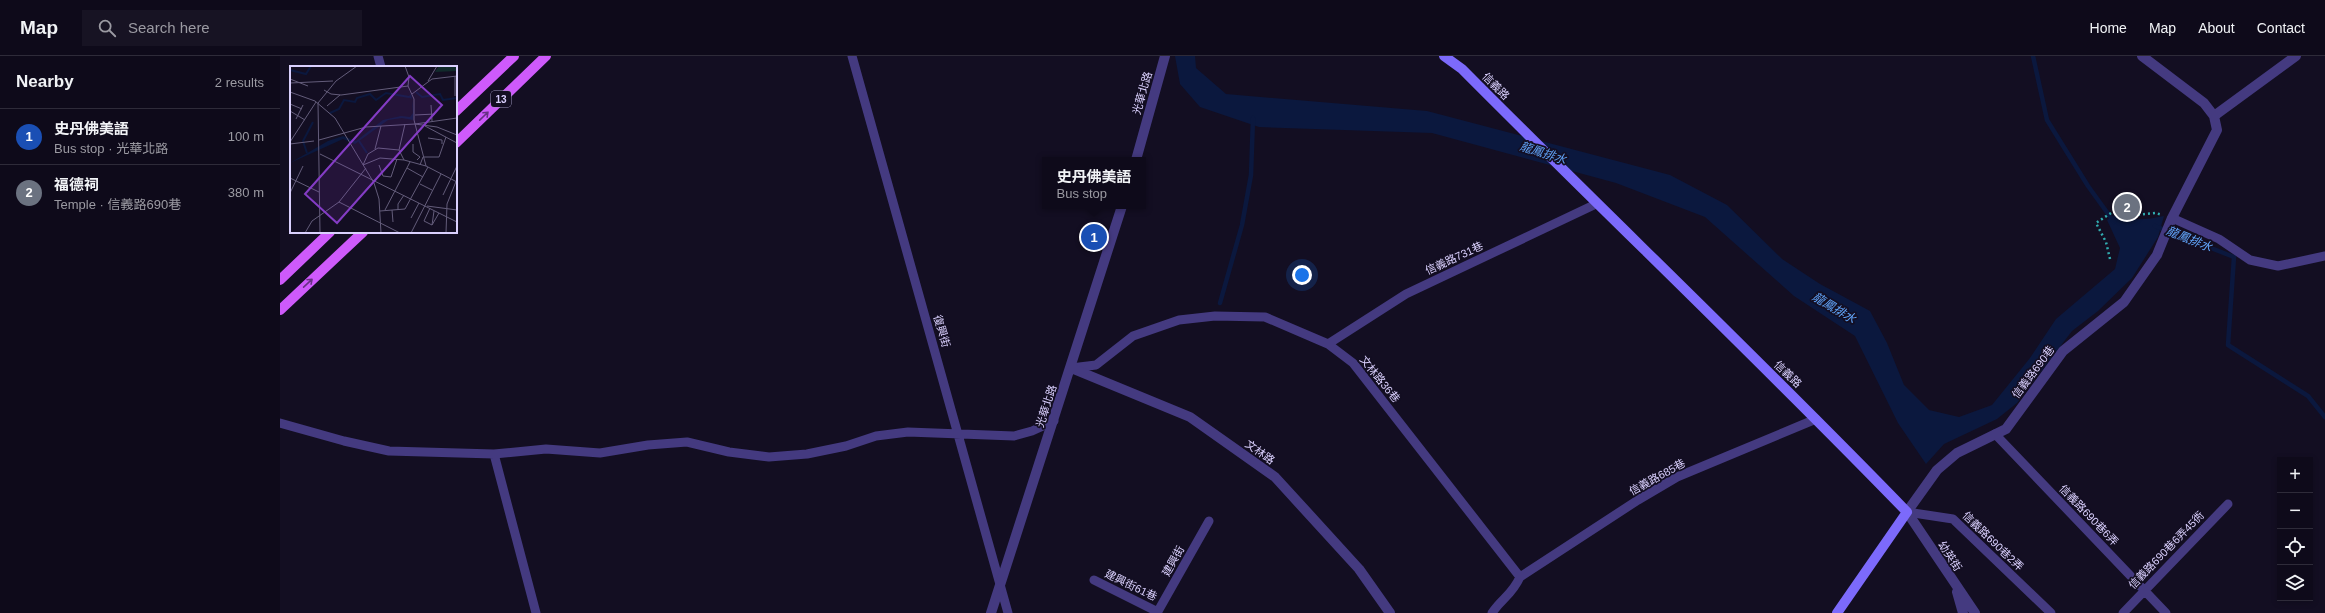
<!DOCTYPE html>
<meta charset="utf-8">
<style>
:root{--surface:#0e0a1a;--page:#171323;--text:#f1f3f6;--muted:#9b9aa2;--line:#2e2b39;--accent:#06c5f3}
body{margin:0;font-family:Arial,"Noto Sans TC",sans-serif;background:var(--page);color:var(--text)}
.controls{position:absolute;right:12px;bottom:12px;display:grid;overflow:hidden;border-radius:0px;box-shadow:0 2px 6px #0003}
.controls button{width:36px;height:36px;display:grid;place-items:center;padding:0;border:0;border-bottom:1px solid var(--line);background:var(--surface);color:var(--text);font:20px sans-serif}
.you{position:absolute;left:1022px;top:219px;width:14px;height:14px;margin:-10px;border:3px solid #fff;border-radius:50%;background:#1a73e8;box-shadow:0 0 0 6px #1a73e833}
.badge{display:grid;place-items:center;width:26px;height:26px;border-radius:50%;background:var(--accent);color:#fff;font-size:13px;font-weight:700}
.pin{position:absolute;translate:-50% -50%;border:2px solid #fff;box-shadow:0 1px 4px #0006}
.popup{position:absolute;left:762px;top:101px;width:104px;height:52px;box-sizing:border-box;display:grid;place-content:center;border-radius:0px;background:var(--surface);filter:drop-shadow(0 1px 3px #0005);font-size:13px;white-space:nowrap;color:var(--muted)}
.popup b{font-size:15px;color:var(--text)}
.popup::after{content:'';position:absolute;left:50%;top:100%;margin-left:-8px;border:8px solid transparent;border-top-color:var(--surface)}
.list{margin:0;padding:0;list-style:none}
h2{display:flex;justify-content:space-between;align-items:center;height:52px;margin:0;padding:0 16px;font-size:17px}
h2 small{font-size:13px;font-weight:400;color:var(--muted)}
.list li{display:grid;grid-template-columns:26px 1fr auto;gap:12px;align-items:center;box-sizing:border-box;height:56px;padding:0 16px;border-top:1px solid var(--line)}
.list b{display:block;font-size:15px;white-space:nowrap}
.list p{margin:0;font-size:13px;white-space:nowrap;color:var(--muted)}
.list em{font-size:13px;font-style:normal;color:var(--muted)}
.icon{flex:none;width:22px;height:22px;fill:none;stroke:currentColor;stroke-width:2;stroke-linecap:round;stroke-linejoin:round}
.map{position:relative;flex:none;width:2045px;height:557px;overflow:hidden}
header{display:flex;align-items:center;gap:24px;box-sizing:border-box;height:56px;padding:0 20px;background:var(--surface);border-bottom:1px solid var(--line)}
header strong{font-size:19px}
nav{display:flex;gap:22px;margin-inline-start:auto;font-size:14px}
.search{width:280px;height:36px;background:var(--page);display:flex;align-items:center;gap:10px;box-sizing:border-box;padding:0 14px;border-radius:0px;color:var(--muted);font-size:15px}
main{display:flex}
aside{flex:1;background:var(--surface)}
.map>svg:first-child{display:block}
</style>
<header>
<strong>Map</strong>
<div class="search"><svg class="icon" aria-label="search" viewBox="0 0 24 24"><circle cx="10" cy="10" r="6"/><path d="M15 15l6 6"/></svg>Search here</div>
<nav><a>Home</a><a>Map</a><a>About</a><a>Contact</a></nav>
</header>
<main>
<aside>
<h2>Nearby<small>2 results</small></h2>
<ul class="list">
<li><span class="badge" style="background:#1a4fb4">1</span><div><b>史丹佛美語</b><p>Bus stop · 光華北路</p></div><em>100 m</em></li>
<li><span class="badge" style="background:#6b7280">2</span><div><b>福德祠</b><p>Temple · 信義路690巷</p></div><em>380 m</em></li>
</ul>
</aside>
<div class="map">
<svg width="2045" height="557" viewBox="0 0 2045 557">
<rect width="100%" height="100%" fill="#130e22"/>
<path fill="#0b183e" d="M895,0H915L916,12L946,38L1147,55L1390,119L1447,149L1502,203L1540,228L1590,255L1607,287L1624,329L1649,354L1679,361L1712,349L1750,302L1776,263L1835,213L1840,192L1827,164L1835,159C1853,165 1865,164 1884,160L1878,181L1852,222L1818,255L1792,275L1737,347L1717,363L1664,388L1646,408L1618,367L1575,280L1514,240L1425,161L1336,127L1152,77L979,71L920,51L900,28Z"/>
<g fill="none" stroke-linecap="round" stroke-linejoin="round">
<path stroke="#0b183e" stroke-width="4.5" d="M1753,0L1767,64L1808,130L1834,166
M1875,170L1954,201L1948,289L2028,340L2045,361
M940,247L962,169L971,119L973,62"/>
<path stroke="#31acb0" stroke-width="2.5" stroke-dasharray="2 3" stroke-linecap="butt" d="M1830,203L1826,186L1816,167L1834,155L1854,159L1876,157L1882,159"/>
<path stroke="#443a80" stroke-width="9" d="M98,0L101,11
M572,0L728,557
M1892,162L1939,183L1970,204L1998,210L2045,200
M1048,288L1126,238L1316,148
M791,312L816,309L853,280L899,264L935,260L985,261L1048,288L1073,307L1240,521C1232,539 1222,542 1212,557
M0,367L64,385L109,395L214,398L266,393L320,397L368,389L407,386L449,396L489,401L527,398L566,390L596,380L628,376L734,380L752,375L774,365
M1715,378L1886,557
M214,398L256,557
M1627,456L1673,463L1771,557
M1240,521L1358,444L1397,421L1536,363
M814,524L878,556
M877,557L929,465
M1843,557L1948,448"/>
<path stroke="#443a80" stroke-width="10" d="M1934,60L2016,0
M856,104L885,0
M791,312L910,361L995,421L1079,513L1110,557
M1677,536L1683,557
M711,557L842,150
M1695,557L1627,456L1657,414L1677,397L1726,373L1783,295L1844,246L1877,199L1892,162L1937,74L1934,60L1924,47L1862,0"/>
<path stroke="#7c6afb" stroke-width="10" d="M1164,0L1182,13C1329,161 1481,305 1627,456L1557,557"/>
<path stroke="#ce5afb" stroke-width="10" d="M176,55L234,0
M176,87L266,0
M0,224L50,176
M0,254L83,176"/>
</g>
<defs><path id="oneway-shaft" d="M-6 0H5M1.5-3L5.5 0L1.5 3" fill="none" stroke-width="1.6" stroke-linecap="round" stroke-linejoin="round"/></defs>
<g stroke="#673084">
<use href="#oneway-shaft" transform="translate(204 60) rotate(-44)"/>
<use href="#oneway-shaft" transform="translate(28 227) rotate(-43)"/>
</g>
<g text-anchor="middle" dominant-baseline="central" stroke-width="3.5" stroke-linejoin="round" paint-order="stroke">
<rect fill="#130e22" stroke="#9e96bc" stroke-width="1" x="211" y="35" width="20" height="16" rx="3"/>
<g font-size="10" font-weight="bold" fill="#dad0fe">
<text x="221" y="43">13</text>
</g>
<g font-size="11" fill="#dad0fe" stroke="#130e22">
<text transform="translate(1216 30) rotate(45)">信義路</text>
<text transform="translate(862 37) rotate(-74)">光華北路</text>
<text transform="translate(1174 202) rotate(-25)">信義路731巷</text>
<text transform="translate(662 275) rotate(74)">復興街</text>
<text transform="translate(1753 316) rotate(-53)">信義路690巷</text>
<text transform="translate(1508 318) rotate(44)">信義路</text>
<text transform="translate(1100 323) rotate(51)">文林路36巷</text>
<text transform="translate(766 350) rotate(-72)">光華北路</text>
<text transform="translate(980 396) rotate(35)">文林路</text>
<text transform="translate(1377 421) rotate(-29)">信義路685巷</text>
<text transform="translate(1809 459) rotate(46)">信義路690巷6弄</text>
<text transform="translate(1713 485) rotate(44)">信義路690巷2弄</text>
<text transform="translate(1886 494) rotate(-46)">信義路690巷6弄45衖</text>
<text transform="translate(1670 500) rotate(57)">幼英街</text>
<text transform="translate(893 505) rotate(-61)">建興街</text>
<text transform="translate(851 529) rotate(26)">建興街61巷</text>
</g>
<g font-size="12" font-style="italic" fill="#61a5fb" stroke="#130e22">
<text transform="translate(1263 97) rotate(18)">龍鳳排水</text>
<text transform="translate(1909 183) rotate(22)">龍鳳排水</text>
<text transform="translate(1554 252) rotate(31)">龍鳳排水</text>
</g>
</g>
<g transform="translate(10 10)">
<rect width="167" height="167" fill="#130e22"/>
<path d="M149,0H167V5L145,6Z" fill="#112a2b"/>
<path d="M121,28L124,46L123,54L112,52L98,54L65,78L53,73L0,97L38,75L53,70L66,75L93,54L111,50L120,51L123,47L122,33L118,31Z" fill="#0b183e"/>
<path fill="none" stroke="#0b183e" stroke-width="2" d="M0,4L16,8L21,0M126,26L132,31L150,28L153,34L167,32M40,47L49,43L54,34L65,36L67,32L80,28L86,34L96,27L119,31M69,75L77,87M17,87L13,75L23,56"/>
<path fill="none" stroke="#635c7a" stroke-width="1" d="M115,0L119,11L118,20M0,13L18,20M138,15L147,0M0,17L43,15M118,20L124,33V54L136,100M34,24L41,28L51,29L118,20M0,26L25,35L45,52L84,117L89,133L91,167M122,28L142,13L167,10M165,30V10M0,38L12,43M141,39L142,55M37,40L50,29M0,45L15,54M125,49L145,48M6,53L13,39M125,58L167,52M135,60L167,77M138,72L152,74V78M29,74L76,61L125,58L147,61L167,69M0,76L26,36M0,78L24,75M123,78V86L130,91L127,94M85,83L91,60M109,84L115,58M30,88L167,156M73,99L90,92L114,94L136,100L167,116M73,99L78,88L88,82L109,84L114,94M89,99L93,110L101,111L107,93M130,99L133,91H149L156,71M117,102L133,111M0,112L29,126M130,118L142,124M0,127L13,100M153,129L167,100M49,136L110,167M137,140L167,144M140,142L134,155L142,159L149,147M95,144L120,96M102,144L103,156M108,144V138L114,129M90,145L115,143L138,101M121,152L129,137M142,159L144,145M15,167L22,155L49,136L76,102M30,167L28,37L46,15L67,0M121,167L151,108M156,167L157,138L167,113"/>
<path fill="#843cc5" fill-opacity="0.15" stroke="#843cc5" stroke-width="2" d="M120,10L152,39L47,157L15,128Z"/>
<rect width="167" height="167" fill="none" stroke="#dad0fe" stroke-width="2"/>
</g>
</svg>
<div class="controls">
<button>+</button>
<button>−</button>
<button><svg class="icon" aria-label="locate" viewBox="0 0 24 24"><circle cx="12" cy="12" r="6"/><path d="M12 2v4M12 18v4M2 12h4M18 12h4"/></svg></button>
<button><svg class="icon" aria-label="layers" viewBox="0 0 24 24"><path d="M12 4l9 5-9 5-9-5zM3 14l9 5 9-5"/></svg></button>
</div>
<div class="you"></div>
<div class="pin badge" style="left:814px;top:181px;background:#1a4fb4">1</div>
<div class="popup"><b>史丹佛美語</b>Bus stop</div>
<div class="pin badge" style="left:1847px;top:151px;background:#6b7280">2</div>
</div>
</main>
